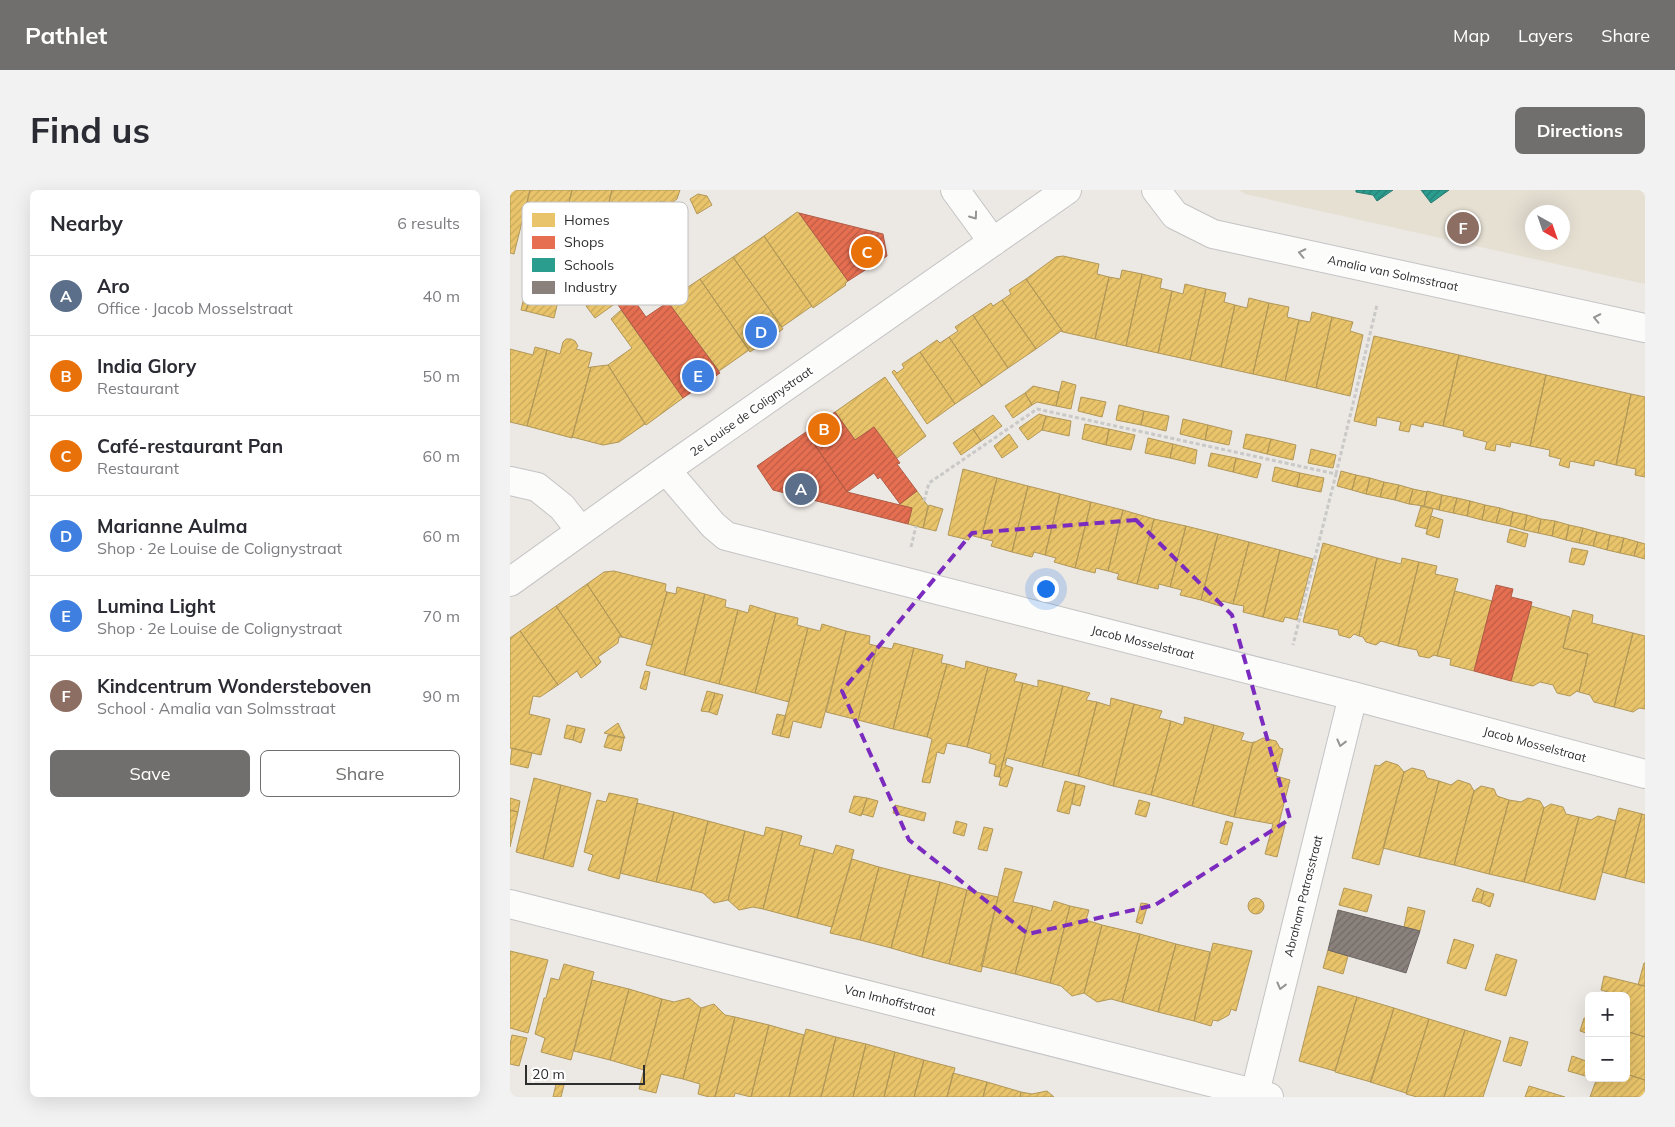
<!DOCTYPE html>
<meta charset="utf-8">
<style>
:root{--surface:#fff;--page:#f2f2f3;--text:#2b2b33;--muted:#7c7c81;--line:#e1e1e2;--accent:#706f6e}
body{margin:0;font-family:Mulish,sans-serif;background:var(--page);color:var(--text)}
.controls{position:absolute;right:15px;bottom:15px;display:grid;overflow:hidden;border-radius:8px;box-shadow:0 5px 20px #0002}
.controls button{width:45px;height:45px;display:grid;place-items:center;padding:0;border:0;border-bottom:1px solid var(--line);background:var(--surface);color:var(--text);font:25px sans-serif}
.compass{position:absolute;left:1015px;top:15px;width:45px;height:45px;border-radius:50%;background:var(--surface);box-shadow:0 5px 20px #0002;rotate:140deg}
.scale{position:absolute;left:15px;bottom:12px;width:120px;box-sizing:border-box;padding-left:5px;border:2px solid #2e2e2e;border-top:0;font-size:14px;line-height:18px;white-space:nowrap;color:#2e2e2e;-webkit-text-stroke:4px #fff;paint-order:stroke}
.you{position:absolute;left:535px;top:398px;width:18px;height:18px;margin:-12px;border:4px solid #fff;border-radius:50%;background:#1a73e8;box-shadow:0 0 0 8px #1a73e833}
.badge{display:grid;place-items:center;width:32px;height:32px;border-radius:50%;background:var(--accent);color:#fff;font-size:16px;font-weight:700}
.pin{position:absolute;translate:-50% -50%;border:2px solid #fff;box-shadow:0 1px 5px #0006}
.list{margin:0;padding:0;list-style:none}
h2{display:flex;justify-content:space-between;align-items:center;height:65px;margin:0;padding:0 20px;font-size:21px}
h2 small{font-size:16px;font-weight:400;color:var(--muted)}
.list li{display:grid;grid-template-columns:32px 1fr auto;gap:15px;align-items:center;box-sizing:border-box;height:80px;padding:0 20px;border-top:1px solid var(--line)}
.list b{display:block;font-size:19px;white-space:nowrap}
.list p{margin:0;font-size:16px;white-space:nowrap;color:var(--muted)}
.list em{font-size:16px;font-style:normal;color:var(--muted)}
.actions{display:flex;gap:10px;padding:15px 20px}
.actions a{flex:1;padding:11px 0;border:1px solid var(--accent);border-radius:8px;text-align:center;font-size:18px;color:var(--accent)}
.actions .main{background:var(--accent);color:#fff}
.map{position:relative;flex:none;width:1135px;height:907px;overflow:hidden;border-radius:8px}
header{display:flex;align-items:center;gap:30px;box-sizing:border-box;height:70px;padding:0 25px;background:var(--accent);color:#fff}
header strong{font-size:24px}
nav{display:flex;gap:28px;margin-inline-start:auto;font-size:18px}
.intro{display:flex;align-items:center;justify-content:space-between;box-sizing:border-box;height:120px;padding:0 30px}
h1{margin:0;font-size:35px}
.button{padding:12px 22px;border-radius:8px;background:var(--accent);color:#fff;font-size:18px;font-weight:700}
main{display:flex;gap:30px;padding:0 30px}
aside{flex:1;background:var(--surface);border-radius:8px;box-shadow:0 5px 20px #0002}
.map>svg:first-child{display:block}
</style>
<header>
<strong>Pathlet</strong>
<nav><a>Map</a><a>Layers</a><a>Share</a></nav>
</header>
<div class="intro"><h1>Find us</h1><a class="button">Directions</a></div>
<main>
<aside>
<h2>Nearby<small>6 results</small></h2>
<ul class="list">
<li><span class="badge" style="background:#5c6f8a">A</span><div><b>Aro</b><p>Office · Jacob Mosselstraat</p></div><em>40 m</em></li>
<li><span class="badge" style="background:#e8710a">B</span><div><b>India Glory</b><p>Restaurant</p></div><em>50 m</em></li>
<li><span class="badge" style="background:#e8710a">C</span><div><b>Café-restaurant Pan</b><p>Restaurant</p></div><em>60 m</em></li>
<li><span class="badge" style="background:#3f7fe0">D</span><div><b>Marianne Aulma</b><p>Shop · 2e Louise de Colignystraat</p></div><em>60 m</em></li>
<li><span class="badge" style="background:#3f7fe0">E</span><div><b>Lumina Light</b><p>Shop · 2e Louise de Colignystraat</p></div><em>70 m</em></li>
<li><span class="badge" style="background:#8d6e63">F</span><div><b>Kindcentrum Wondersteboven</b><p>School · Amalia van Solmsstraat</p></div><em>90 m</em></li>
</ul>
<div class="actions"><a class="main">Save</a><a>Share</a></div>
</aside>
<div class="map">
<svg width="1135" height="907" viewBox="0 0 1135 907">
<defs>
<pattern id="homes-hatch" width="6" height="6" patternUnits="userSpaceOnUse" patternTransform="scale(1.25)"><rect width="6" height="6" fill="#e9c46a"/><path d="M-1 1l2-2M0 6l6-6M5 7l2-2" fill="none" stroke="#c8a95c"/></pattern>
<pattern id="shops-hatch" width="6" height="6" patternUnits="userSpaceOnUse" patternTransform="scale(1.25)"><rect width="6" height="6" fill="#e76f51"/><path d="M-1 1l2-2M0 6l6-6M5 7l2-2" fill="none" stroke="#bc5c44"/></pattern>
<pattern id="schools-hatch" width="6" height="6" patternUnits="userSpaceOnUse" patternTransform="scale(1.25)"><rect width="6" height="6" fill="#2a9d8f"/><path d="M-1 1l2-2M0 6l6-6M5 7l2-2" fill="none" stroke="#248075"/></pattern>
<pattern id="industry-hatch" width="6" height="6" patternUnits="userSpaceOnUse" patternTransform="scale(1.25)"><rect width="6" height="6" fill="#8a817c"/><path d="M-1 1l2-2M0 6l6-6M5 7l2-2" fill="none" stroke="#716a66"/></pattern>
</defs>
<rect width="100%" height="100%" fill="#ece8e4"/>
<path fill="#e6e0d3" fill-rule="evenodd" d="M729,0H1135V94L735,4ZM1022,22H1052V52H1022Z"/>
<path fill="url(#homes-hatch)" stroke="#b19758" d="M0,0H20L4,64L0,63Z
M20,0H62L49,53L28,47L31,34L13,30Z
M62,0H102L86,64L48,55Z
M102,0H170L167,9L160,14L150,11L135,76L86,64Z
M188,4L197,6L202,15L187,24L180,9Z
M287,22L289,23L338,91L335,94L336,95L303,118L254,46Z
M254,46L302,116L272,137L223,67Z
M553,66L589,74L587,84L599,87L585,149L553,142L516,89L546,67Z
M223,67L273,139L240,162L190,89Z
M612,80L632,84L616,156L585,149L599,87L610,89Z
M632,84L652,89L650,98L662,101L648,163L616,156Z
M190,89L239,160L209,181L157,111Z
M516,89L553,142L551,141L526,159L492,110L501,104L499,100Z
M675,94L696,99L680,170L648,163L662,101L673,104Z
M16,99L22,100L16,121L11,120Z
M696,99L716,103L714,112L725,115L711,177L680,170Z
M22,100L49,107L44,128L16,121Z
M98,102L106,113L85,128L76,116Z
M739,108L759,113L743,184L711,177L725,115L737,118Z
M492,110L526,159L498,178L463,125L481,113L483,116Z
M759,113L779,117L777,127L789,130L775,191L743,184Z
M111,120L173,208L136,235L98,175L122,158L101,129Z
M802,122L822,127L806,198L775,191L789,130L800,132Z
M463,125L498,178L472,196L439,147L448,141L445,137Z
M822,127L843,132L840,141L853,145L840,206L806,198Z
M864,146L949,165L933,236L914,232L913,237L901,234L899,242L889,240L891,232L867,227L866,236L844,231Z
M439,147L472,196L445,214L410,162L427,150L430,153Z
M56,149H61L65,151L68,156L66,159L82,163L78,178L81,177L62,248L17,236L37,160L50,164L53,152Z
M25,157L37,160L17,236L0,232V159L23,165Z
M410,162L445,214L417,234L382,182L384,180L387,183L394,178L392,174Z
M949,165L1036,185L1020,256L1001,252L1000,257L986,254L985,261L975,259L977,252L953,246L954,241L933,236Z
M98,175L135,234L109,252L93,255L62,247L81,177Z
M1036,185L1121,204L1106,275L1085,270L1084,276L1060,271L1059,278L1049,275L1051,269L1039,266L1040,260L1020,256Z
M375,187L416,246L387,268L364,237L345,250L325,222Z
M552,191L566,195L561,219L546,216Z
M523,196L549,202L546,216L527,212L522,215L515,203Z
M515,203L522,215L503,228L495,216Z
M1121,204L1135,207V287L1125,285L1126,279L1106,275Z
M571,207L596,212L592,227L568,221Z
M609,215L634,221L631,235L606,230Z
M634,221L659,226L656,241L631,235Z
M529,224L536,226L532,240L518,250L509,238Z
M483,225L492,236L471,251L463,239Z
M536,226L561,231L559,246L532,240Z
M673,229L698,235L695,250L670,244Z
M575,234L599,239L596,255L572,249Z
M698,235L722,241L719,255L695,250Z
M463,239L471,251L451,265L443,253Z
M599,239L625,245L621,260L596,255Z
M499,244L508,257L492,268L484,256Z
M736,244L761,249L757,264L733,258Z
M638,248L663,254L660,268L635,263Z
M761,249L786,255L783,270L757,264Z
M663,254L687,260L685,274L660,268Z
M801,259L826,265L823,278L798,273Z
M701,263L726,268L723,282L698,276Z
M726,268L751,274L747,288L723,282Z
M765,277L790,283L787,297L762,291Z
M453,279L487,288L471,348L460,345L459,350L438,345Z
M831,281L846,285L842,300L827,296Z
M790,283L814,288L811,302L787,297Z
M846,285L860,288L856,304L842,300Z
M487,288L518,296L502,362L481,356L483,351L471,348Z
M860,288L874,292L870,307L856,304Z
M874,292L889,295L885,310L870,307Z
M889,295L903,299L899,314L885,310Z
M518,296L550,304L535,365L524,362L522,367L502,362Z
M903,299L917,302L914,316L899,314Z
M407,301L418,316L413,338L398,334L402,318L388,315Z
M917,301L932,305L929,320L914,316Z
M550,304L581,312L565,378L544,372L546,368L535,365Z
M932,305L947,308L943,323L929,320Z
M947,308L960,311L957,326L943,323Z
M960,311L975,315L972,330L957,326Z
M581,312L613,320L598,381L586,378L585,383L565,378Z
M419,315L433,319L426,341L413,338Z
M975,315L990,318L986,333L972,330Z
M911,316L923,319L917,339L905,336Z
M990,318L1003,322L1000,336L986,333Z
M613,320L644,329L627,394L607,389L609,384L598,381Z
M1003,322L1017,325L1014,340L1000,336Z
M1017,325L1031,329L1028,343L1014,340Z
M921,326L933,330L929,348L916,344Z
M644,329L676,336L660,397L649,394L648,399L627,394Z
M1031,329L1045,331L1042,346L1028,343Z
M1045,331L1059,335L1056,350L1042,346Z
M1059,335L1073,338L1069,353L1056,350Z
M676,336L708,344L691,410L670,405L672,400L660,397Z
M1073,338L1087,342L1083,356L1069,353Z
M1000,339L1018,344L1015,357L997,352Z
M1087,342L1100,345L1097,360L1083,356Z
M708,344L739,352L723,414L712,411L710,416L691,410Z
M1100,345L1114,348L1110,363L1097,360Z
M1114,348L1128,352L1124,366L1110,363Z
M739,352L770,360L753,427L733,422L734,416L723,414Z
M1128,352L1135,354V369L1124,366Z
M813,353L867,368L849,446L844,444L840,448L829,445L828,440L793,432Z
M1062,358L1078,361L1074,375L1059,372Z
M770,360L803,369L787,430L775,427L773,432L753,427Z
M867,368L891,374L892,368L909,372L888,456L871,451L866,455L856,452L853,447L849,446Z
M909,372L927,376L925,384L948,389L927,466L924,465L919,468L909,466L907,460L888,456Z
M104,381L156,394L155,401L157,402L142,455L112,447L77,394L94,382Z
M77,394L112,447H109L108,453L88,467L91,472L87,476L46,416Z
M167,397L195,404L174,485L136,475L157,402L166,404Z
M945,401L982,411L964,481L940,475L941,469L927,466Z
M195,404L216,410L215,417L228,420L209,494L174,485Z
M240,415L266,423L245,503L209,494L228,420L238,423Z
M46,416L87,476L71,488L67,481L48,495L10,441Z
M1021,416L1060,427L1053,458L1078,464L1069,502L1067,501L1060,506L1047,503L1043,495L1030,492L1023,496L1001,491Z
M1063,420L1083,425L1082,433L1123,443L1104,517L1084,512L1080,505L1069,502L1078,464L1053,458Z
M266,423L288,428L287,435L298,438L279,512L245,503Z
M312,434L336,441L311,538L283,531L279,548L270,546L298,438L310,441Z
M10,441L48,495L30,507L23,506L19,524L40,529L31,565L0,558V448Z
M336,441L360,446L359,454L367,456L348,530L316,522Z
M1123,443L1135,446V519L1129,518L1123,522L1104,517Z
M384,453L404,458L383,539L348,530L367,456L382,459Z
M404,458L433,465L431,473L437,474L417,547L383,539Z
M456,471L478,477L457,557L437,553L434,564L427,562L420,593L412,592L422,549L417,547L437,474L455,479Z
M478,477L507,484L504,491L513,493L489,587L484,586L486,575L479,573L481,564L457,557Z
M135,481L140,482L136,500L130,498Z
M528,490L553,496L532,577L497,568L495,575L503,578L497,597L489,595L491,587H489L513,493L528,497Z
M553,496L580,503L576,510L587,512L568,586L532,577Z
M197,501L205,503L199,522L191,521Z
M205,503L213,505L207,525L199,522Z
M601,508L624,514L603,596L568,586L587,512L600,516Z
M624,514L652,521L649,528L661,531L641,605L603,596Z
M267,524L276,526L270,546L262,544Z
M674,527L704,535L682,616L641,605L661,531L673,535L675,529Z
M108,533L109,535L115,548L94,543Z
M57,535L66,537L63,550L54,548Z
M704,535L734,543L731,550L743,553L724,627L682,616Z
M66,537L75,539L71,553L63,550Z
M98,545L114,548L111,561L94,557Z
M753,548L766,551L770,558L773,559L766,586L780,590L769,633L775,635L767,667L755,664L763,634L724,627L743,552H745Z
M2,558L22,563L18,578L0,574Z
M876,571L888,575L894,582L869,675L842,668L865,575L869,576Z
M902,578L914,581L917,588L929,591L909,667L873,658L894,582Z
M24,588L51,595L33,669L6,662Z
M948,590L960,594L964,601L944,675L909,667L929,591L941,595Z
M555,591L566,594L559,624L547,621Z
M566,594L575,596L570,616L562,614Z
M51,595L81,603L63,677L33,669Z
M971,596L984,599L987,606L999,610L979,684L944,675L964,601Z
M99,603L128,609L109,689L78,680L83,665L74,662L87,610L96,612Z
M344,606L357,608L351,626L339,622Z
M0,608L10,611L8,622L0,620Z
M357,608L368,611L363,627L352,624Z
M1018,608L1030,611L1034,618L1014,692L979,684L999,610L1011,612Z
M629,610L640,613L636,627L625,624Z
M127,613L164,622L146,692L110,683Z
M1041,614L1053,617L1056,624L1069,627L1049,701L1014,692L1034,618Z
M385,615L416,623L414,631L383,623Z
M1109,618L1132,624L1115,688L1092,682Z
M0,620L8,622L0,657Z
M164,622L198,631L181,700L146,692Z
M1132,624L1135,625V693L1115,688Z
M1088,626L1106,631L1085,710L1049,701L1069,627L1081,630Z
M198,631L235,641L218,710L204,713L193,703L181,700Z
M446,631L457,634L454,646L443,643Z
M716,631L723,633L717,655L710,653Z
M256,637L273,641L253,719L243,717L229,720L218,710L235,641L254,646Z
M474,637L483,639L477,661L468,659Z
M273,641L292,646L289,655L305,659L287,728L253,719Z
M326,655L344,660L322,737L287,728L305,659L323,664Z
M342,669L369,677L350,750L320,743Z
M369,677L400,685L381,758L350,750Z
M495,678L512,682L503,712L523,716L505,784L471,776Z
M400,685L430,692L412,767L381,758Z
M430,692L457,700L439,774L412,767Z
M834,698L862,705L857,722L829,715Z
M967,698L974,701L971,713L962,711Z
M457,700L488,707L471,782L439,774Z
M974,701L984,704L980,717L971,713Z
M738 716a8 8 0 1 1 16 0a8 8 0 1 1-16 0Z
M544,711L560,716L540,793L505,784L523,716L541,721Z
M631,713L638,714L632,734L626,732Z
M560,716L579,720L576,730L592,735L574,803L562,806L551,796L540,793Z
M898,717L915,721L910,741L894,737Z
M592,735L630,744L612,812L601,809L587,812L574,803Z
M630,744L666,754L648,822L612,812Z
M944,749L964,755L956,779L937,773Z
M703,753L742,761L726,821L721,819L719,825L708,831L703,830L701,836L684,831Z
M666,754L700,762L684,831L648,822Z
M818,760L838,766L833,784L813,778Z
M0,761L38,770L18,843L0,838Z
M986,764L1007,770L996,806L975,800Z
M1134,773H1135V796L1128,795Z
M54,774L84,782L61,870L31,862L35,848L25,844L34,808H36L41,788L49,790Z
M1094,786L1135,796V847L1116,841V832L1120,821L1116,820L1118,804L1112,802V806L1091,800Z
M82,790L119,799L100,870L64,861Z
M808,796L847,807L825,881L789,871Z
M119,799L152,809L134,880L100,870Z
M847,807L884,818L861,892L825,882Z
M179,808L191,818L173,889L151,884L146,903L129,899L152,809L164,812Z
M204,814L215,825L225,827L205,907H199L188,904L190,894L173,889L191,818Z
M884,818L919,829L896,903L860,892Z
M225,827L259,835L241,907L225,903L224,907H205Z
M1074,828L1079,829V844L1070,841Z
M919,829L955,840L934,907H907L896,904Z
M259,835L294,845L279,907H241Z
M296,839L326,847L311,907H279Z
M955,840L991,851L973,907H934Z
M1116,841L1135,847V890L1116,884Z
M2,845L17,848L9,876L0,874V855Z
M326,847L356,854L343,907H311Z
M1000,847L1018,852L1011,876L993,871Z
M356,854L385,862L374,907H343Z
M385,862L414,870L404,907H374Z
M1062,866L1079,872V887L1058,881Z
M414,870L445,878L437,907H404Z
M443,883L477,892L473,907H437Z
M1116,884L1135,890V907H1080L1087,888H1116Z
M477,892L511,902L510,907H473Z
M46,894L54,895L51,907H43Z
M1019,896L1055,907H1015Z
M537,901L544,907H510L511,902L522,904Z"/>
<path fill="url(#shops-hatch)" stroke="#b05c46" d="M289,23L373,44L377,66L338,91Z
M112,93L136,127L158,112L210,183L173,208L99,102Z
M325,222L345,250L364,237L390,273L387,274L407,301L390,314L370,287L368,289L364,283L337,302L296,242Z
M296,242L337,302L402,318L398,334L263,300L247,276Z
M986,395L1003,399L1001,407L1022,412L1001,491L964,481Z"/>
<path fill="url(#schools-hatch)" stroke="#2b7c72" d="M846,0H883L867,11L863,5L846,2Z
M911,0H939L921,13Z"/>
<path fill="url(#industry-hatch)" stroke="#6e6865" d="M828,720L910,741L896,783L818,760Z"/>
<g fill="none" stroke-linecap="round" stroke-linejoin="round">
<g stroke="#c5c4c5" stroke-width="30">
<path id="minor" d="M445,0L483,52
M646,0L665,25L703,44L1135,138
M156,280L203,335L216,346L843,506L1135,584
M0,291L27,297L52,317L71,341
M0,392L156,280L557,0
M0,714L759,907
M744,907L843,506"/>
</g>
<path stroke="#c9c9c8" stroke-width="3" stroke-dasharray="4 2.5" stroke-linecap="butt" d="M826,284L867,115
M414,311L419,293L527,219L826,284L783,455
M401,357L406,336"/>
<use href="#minor" stroke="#fcfcfb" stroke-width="28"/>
</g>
<defs><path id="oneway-chevron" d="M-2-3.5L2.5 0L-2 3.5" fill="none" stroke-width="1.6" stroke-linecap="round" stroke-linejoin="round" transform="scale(1.25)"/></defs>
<g stroke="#959594">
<use href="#oneway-chevron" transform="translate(464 26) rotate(54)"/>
<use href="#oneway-chevron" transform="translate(792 63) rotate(-168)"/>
<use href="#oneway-chevron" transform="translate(1087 128) rotate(-168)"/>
<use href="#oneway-chevron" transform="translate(831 553) rotate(104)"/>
<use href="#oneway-chevron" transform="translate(771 796) rotate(104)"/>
</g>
<path fill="none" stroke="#7b2cbf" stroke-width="4" stroke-dasharray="10 6" stroke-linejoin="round" d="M626,330L722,425L780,629L645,715L518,744L399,650L332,501L462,343Z"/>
<g text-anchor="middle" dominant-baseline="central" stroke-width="5" stroke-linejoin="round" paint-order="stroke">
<g font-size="12" fill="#2e2e2e" stroke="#fff">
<text transform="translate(883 83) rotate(12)">Amalia van Solmsstraat</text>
<text transform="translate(241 221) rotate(-35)">2e Louise de Colignystraat</text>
<text transform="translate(633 452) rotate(14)">Jacob Mosselstraat</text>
<text transform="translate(1025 554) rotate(15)">Jacob Mosselstraat</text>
<text transform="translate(793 706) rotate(-76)">Abraham Patrasstraat</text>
<text transform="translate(380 810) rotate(14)">Van Imhoffstraat</text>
</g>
</g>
<rect x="12" y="12" width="166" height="103" rx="8" fill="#fff" stroke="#c0c0c0" stroke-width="1"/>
<rect x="22" y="23" width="23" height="14" fill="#e9c46a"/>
<rect x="22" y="46" width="23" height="13" fill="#e76f51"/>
<rect x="22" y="68" width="23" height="14" fill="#2a9d8f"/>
<rect x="22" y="91" width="23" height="13" fill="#8a817c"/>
<g font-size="14" fill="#2e2e2e">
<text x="54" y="35">Homes</text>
<text x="54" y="57">Shops</text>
<text x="54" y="80">Schools</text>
<text x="54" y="102">Industry</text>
</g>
</svg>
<div class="controls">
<button>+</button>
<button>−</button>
</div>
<svg class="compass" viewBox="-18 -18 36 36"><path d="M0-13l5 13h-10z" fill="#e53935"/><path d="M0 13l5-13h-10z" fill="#7c7c81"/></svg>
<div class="scale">20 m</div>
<div class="you"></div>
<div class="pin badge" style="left:291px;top:299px;background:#5c6f8a">A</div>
<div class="pin badge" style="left:314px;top:239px;background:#e8710a">B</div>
<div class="pin badge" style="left:357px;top:62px;background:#e8710a">C</div>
<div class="pin badge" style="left:251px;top:142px;background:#3f7fe0">D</div>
<div class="pin badge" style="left:188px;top:186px;background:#3f7fe0">E</div>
<div class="pin badge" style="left:953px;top:38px;background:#8d6e63">F</div>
</div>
</main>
